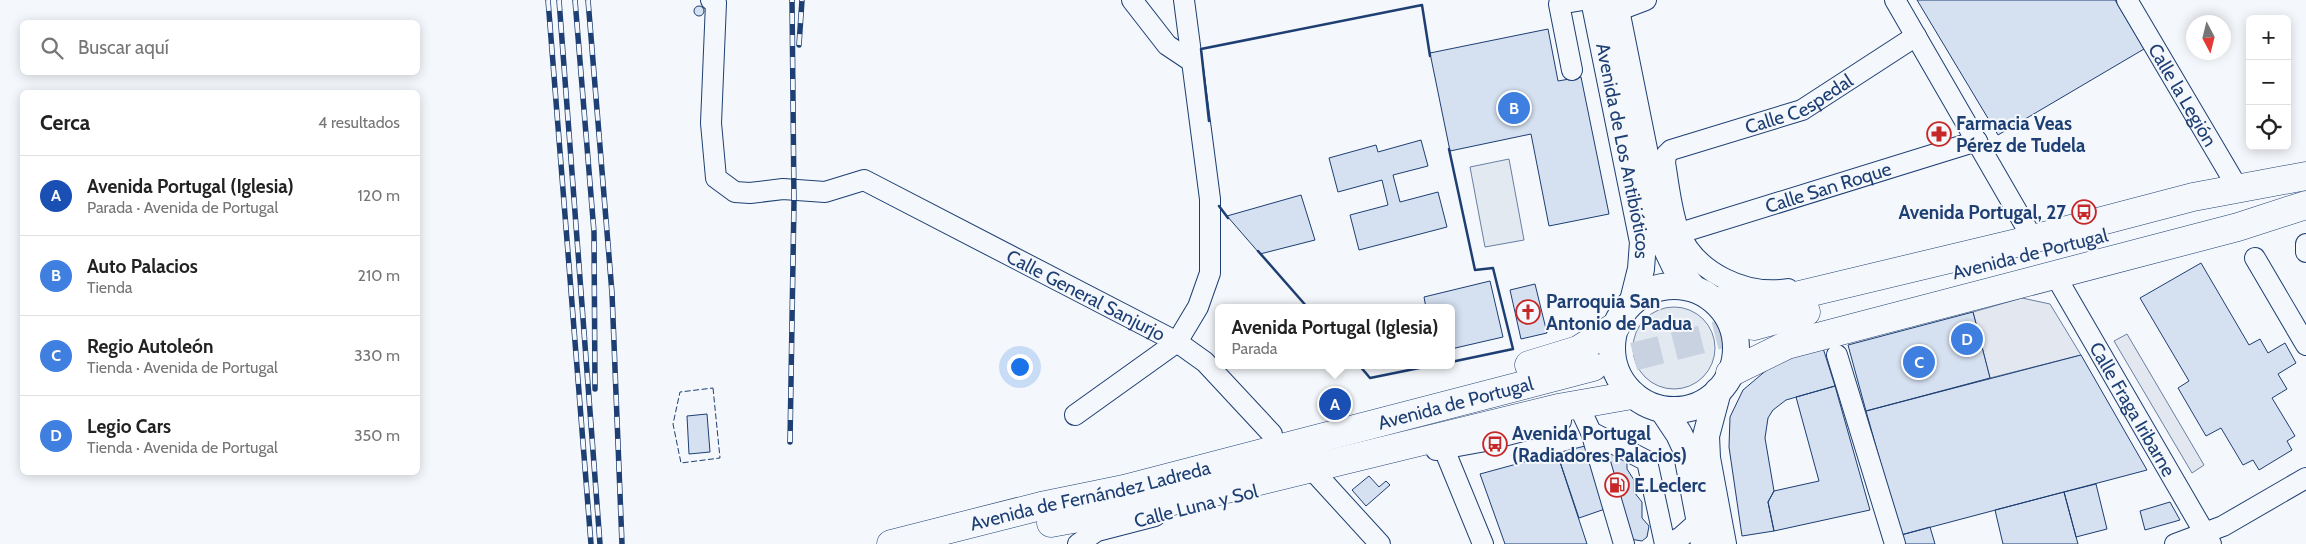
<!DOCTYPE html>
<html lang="es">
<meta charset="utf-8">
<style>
:root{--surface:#fff;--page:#f6f6f6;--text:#222;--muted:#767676;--line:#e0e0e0;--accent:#2563eb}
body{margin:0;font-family:Cabin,sans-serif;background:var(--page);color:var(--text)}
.controls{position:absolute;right:15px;top:15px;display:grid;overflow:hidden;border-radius:8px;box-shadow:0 2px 12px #0003}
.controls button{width:45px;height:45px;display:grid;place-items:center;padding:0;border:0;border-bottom:1px solid var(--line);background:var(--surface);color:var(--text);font:25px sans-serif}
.compass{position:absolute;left:2186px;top:15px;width:45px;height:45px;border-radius:50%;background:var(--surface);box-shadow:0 2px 12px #0003;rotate:173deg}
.you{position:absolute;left:1019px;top:366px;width:18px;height:18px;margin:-12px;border:4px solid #fff;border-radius:50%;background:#1a73e8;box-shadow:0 0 0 8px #1a73e833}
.badge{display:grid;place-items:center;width:32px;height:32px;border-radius:50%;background:var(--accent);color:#fff;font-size:16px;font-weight:700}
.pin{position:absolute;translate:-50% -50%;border:2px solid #fff;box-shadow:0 1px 5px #0006}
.popup{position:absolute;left:1215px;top:304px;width:240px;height:65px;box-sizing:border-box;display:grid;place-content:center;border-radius:8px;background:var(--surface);filter:drop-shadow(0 1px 4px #0005);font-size:16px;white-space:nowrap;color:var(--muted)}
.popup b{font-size:19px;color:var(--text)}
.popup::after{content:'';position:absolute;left:50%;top:100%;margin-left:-10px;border:10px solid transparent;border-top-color:var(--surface)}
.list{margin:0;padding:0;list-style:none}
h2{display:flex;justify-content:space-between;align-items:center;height:65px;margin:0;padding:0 20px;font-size:21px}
h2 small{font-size:16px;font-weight:400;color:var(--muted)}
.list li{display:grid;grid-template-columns:32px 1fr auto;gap:15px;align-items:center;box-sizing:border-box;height:80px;padding:0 20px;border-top:1px solid var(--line)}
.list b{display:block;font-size:19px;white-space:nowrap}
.list p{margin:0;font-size:16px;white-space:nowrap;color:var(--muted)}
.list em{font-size:16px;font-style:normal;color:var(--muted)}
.icon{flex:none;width:28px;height:28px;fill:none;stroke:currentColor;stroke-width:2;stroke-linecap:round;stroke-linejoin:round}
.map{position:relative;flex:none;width:2306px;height:544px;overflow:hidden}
.search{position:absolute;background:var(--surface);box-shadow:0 2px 12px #0003;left:20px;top:20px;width:400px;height:55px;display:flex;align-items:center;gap:12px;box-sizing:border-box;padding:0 18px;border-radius:8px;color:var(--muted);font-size:19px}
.panel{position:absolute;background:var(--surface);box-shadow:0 2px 12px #0003;left:20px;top:90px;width:400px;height:385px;border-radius:8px}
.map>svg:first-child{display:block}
</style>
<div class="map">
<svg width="2306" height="544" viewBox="0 0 2306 544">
<rect width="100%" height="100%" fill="#f4f7fb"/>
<path fill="#e3e9f0" stroke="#687fa3" d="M1509,159L1524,240L1485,247L1470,167Z
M1633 348a41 41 0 1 1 82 0a41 41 0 1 1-82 0Z"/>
<path fill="#e3e8f0" stroke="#687fa3" d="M2022,298L2050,304L2081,355L1990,378L1973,312Z
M2127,334L2204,465L2192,473L2114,341Z"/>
<path fill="#d5e0f0" stroke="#1d3f73" d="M1917,0H2115L2144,49L1998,135Z
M694 11a5 5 0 1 1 10 0a5 5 0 1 1-10 0Z
M1548,29L1558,81L1581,77L1609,214L1549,226L1531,134L1450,151L1430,53Z
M1421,140L1428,166L1393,175L1400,202L1438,192L1447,227L1359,250L1350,215L1388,205L1382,180L1338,192L1329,158L1376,145L1378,152Z
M1301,195L1315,240L1260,254L1227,216Z
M2201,263L2249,345L2260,339L2268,353L2285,343L2296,363L2278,374L2287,389L2272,398L2295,436L2287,441L2292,450L2259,470L2253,460L2243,465L2221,428L2206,436L2178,388L2189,381L2140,298Z
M1490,281L1503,337L1451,349V308H1426L1424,297Z
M1535,284L1547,333L1521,339L1510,290Z
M1973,312L1990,378L1866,411L1848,345Z
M1823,348L1835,386L1786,400L1773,410L1768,418L1765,438L1774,491L1768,502L1774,531L1742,536L1729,447L1730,417L1743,390L1769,368L1793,357Z
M2081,355L2147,470L1901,535L1866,411Z
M1835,386L1870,510L1774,531L1768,502L1774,491L1819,481L1796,397Z
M707,414L710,452L689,454L687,416Z
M1585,446L1605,509L1579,518L1557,453Z
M1610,452L1627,459V469L1634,480V492L1642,502V518L1649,526L1647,537L1642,541L1630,539L1607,455Z
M1557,453L1587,544H1505L1480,474Z
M1369,476L1379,487L1386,481L1390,485L1366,506L1352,490Z
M2096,484L2107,529L2076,537L2064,492Z
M2064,492L2078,544H2003L1995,510Z
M2170,502L2180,520L2145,530L2140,511Z
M1930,527L1935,544H1904L1901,535Z"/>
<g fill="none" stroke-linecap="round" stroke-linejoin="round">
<path stroke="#c9d2e0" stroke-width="28" stroke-dasharray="28 14" stroke-linecap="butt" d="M1593,367L1754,326"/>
<g stroke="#1d3f73" stroke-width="22">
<g id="minor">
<path id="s1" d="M711,0L716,3L711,123L716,178L735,192L750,193L783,189L825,192L864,180L1177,342L1205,362L1272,434"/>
<path d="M1132,0L1167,45L1191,61"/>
<path d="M1895,0L2033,239"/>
<path id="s2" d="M2127,0L2239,190"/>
<path d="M1617,11L1646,0"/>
<path d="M1572,70L1559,4L1583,0"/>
<path id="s3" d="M1680,233L1977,141"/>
<path d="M2306,244V252"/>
<path d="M2255,258L2306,345"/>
<path id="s4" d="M2055,275L2211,544"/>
<path id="s5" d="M1788,289C1746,296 1696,273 1679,232C1671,210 1669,186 1665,163L1666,155L1671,150L1802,110L1916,36"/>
<path d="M1837,355L1895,544"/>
<path d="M1075,415L1177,342L1198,307L1210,273V199L1184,0"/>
<path d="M1583,415L1591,432L1647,461L1665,544"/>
<path d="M1591,432L1624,544"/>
<path d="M1444,449L1483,544"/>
<path d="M1436,450L1480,442L1561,421"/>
<path d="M1317,475L1380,544"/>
<path d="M1078,544L1097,531L1155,516"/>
<path d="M1668,544L1681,537L1699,521"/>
<path d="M2175,544L2223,526L2306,478"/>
</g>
</g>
<g stroke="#1d3f73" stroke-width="28">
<g id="major">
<path id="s6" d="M1594,0L1643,242L1641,269L1633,301"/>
<path d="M1614,0L1662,239L1675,266L1693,288"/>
<circle cx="1674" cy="348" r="62"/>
<path d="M1718,391L1706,436L1707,458L1723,544"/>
<path d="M1663,410L1679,434L1686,449L1704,544"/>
</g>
</g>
<g stroke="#1d3f73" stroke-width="29">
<g id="highway">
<path d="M1717,301L1747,305L1762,304L2033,239L2193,197L2306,176"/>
<path d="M1754,326L1806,312"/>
<path d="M1529,365L1578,350L1616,326"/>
<path d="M1730,373L1787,345L2238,227L2306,205"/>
<path d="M1051,523L1190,498L1558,408L1632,395"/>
<path id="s7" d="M891,544L1041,506L1124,489L1593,367"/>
</g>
</g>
<use href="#minor" stroke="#f4f7fb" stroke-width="20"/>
<use href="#major" stroke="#f4f7fb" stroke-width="26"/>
<use href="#highway" stroke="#f4f7fb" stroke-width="28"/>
<g stroke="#1d3f73" stroke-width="5.5">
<path id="rail" d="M548,0L591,544
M559,0L600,544
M575,0L594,232L595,389
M588,0L612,293L622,544
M799,45L802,0
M790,442L794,201L792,0"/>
</g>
<use href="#rail" stroke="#f4f7fb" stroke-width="4" stroke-dasharray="11" stroke-linecap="butt"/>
<path stroke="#1d3f73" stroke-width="1" stroke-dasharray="6 2.5" stroke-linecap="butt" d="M713,388L720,458L681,463L673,424L680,392Z"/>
<path stroke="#1d3f73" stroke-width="2.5" d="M1209,121L1201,49L1422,5L1430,56
M1449,149L1475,270L1493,268L1513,349L1451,362
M1219,206L1228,218
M1258,251L1308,308
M1359,365L1370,378L1434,365"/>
</g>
<defs>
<g id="pharmacy-ring" transform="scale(1.25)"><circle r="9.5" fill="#f4f7fb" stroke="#c62828" stroke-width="1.5"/><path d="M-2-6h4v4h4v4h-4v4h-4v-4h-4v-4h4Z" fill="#c62828"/></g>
<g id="bus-ring" transform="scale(1.25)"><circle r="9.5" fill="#f4f7fb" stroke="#c62828" stroke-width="1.5"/><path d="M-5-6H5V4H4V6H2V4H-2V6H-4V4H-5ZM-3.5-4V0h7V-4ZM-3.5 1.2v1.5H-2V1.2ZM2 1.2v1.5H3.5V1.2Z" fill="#c62828"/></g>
<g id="church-ring" transform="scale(1.25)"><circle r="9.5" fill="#f4f7fb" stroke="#c62828" stroke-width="1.5"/><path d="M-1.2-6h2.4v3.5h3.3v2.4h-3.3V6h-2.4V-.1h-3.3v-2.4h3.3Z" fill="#c62828"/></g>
<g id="fuel-ring" transform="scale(1.25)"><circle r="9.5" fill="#f4f7fb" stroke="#c62828" stroke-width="1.5"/><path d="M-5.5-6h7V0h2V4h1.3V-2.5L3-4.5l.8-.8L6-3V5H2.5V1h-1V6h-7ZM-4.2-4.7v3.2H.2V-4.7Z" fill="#c62828"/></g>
</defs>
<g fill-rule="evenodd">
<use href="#pharmacy-ring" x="1939" y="134"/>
<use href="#bus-ring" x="2084" y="212"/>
<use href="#church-ring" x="1528" y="312"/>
<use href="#bus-ring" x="1495" y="444"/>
<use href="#fuel-ring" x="1617" y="485"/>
</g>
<g text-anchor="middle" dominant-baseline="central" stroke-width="4" stroke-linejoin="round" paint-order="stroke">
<g font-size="19" fill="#1d3f73" stroke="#f4f7fb">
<text stroke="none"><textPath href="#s2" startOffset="110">Calle la Legión</textPath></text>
<text stroke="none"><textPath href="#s5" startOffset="354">Calle Cespedal</textPath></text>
<text stroke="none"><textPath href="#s6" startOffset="154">Avenida de Los Antibióticos</textPath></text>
<text stroke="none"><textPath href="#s3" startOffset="155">Calle San Roque</textPath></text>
<text transform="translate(2030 254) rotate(-14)">Avenida de Portugal</text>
<text stroke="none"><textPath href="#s1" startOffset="586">Calle General Sanjurjo</textPath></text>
<text stroke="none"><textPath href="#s7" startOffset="582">Avenida de Portugal</textPath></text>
<text stroke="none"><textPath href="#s4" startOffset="155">Calle Fraga Iribarne</textPath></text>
<text stroke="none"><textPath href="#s7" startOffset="205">Avenida de Fernández Ladreda</textPath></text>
<text transform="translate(1196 506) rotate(-14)">Calle Luna y Sol</text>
</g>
<g font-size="19" font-weight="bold" fill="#1d3f73" stroke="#f4f7fb" text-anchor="start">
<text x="1956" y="123">Farmacia Veas<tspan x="1956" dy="22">Pérez de Tudela</tspan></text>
<text x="2066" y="212" text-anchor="end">Avenida Portugal, 27</text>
<text x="1546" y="301">Parroquia San<tspan x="1546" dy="22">Antonio de Padua</tspan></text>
<text x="1512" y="433">Avenida Portugal<tspan x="1512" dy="22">(Radiadores Palacios)</tspan></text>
<text x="1634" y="485">E.Leclerc</text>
</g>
</g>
</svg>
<div class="controls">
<button>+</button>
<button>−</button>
<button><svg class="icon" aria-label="locate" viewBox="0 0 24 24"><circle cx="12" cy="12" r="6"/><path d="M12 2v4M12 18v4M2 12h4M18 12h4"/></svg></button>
</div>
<svg class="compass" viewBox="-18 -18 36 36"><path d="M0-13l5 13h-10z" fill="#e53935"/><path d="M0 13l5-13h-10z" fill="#767676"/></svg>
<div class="you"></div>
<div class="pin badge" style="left:1335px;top:404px;background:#1a4fb4">A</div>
<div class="popup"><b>Avenida Portugal (Iglesia)</b>Parada</div>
<div class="pin badge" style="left:1514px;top:108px;background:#3f7fe0">B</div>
<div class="pin badge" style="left:1919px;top:362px;background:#3f7fe0">C</div>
<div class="pin badge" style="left:1967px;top:339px;background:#3f7fe0">D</div>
<div class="search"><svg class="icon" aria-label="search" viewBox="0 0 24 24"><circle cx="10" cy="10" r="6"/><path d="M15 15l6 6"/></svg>Buscar aquí</div>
<section class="panel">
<h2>Cerca<small>4 resultados</small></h2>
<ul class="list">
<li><span class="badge" style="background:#1a4fb4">A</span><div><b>Avenida Portugal (Iglesia)</b><p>Parada · Avenida de Portugal</p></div><em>120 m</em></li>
<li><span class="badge" style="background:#3f7fe0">B</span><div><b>Auto Palacios</b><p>Tienda</p></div><em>210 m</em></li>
<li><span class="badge" style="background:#3f7fe0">C</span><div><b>Regio Autoleón</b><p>Tienda · Avenida de Portugal</p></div><em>330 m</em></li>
<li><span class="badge" style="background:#3f7fe0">D</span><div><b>Legio Cars</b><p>Tienda · Avenida de Portugal</p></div><em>350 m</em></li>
</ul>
</section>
</div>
